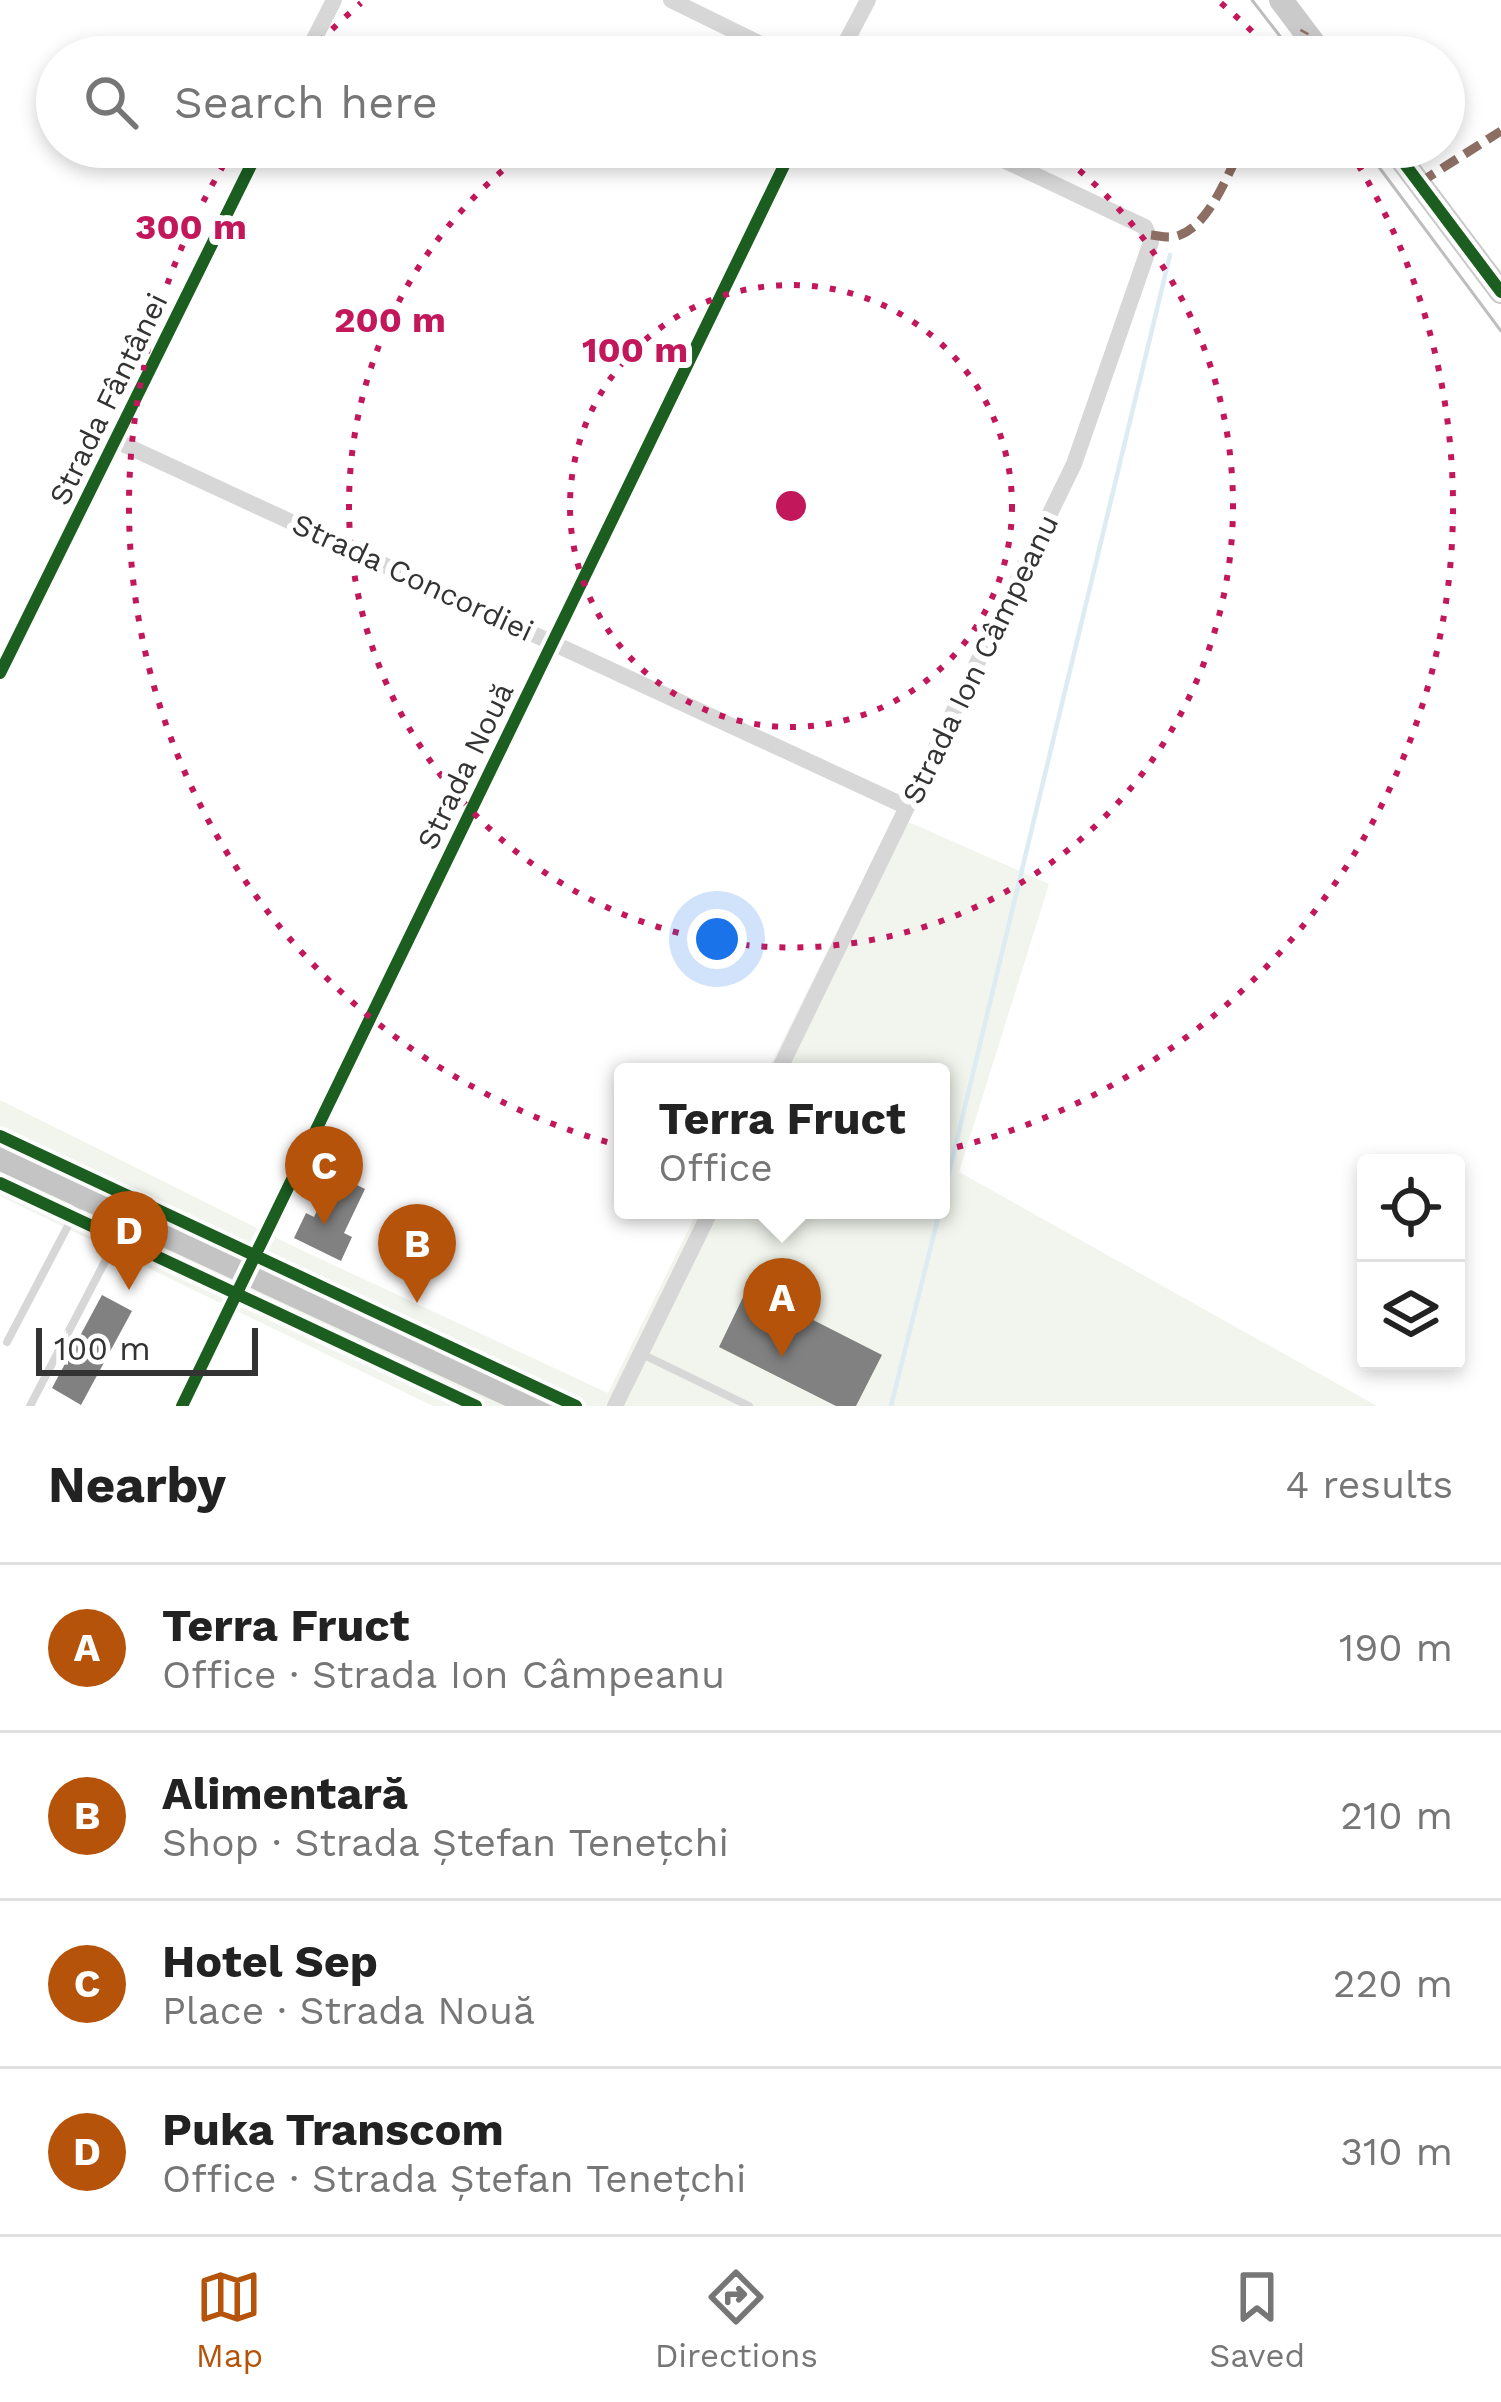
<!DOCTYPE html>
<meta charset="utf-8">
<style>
:root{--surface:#fff;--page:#f6f6f6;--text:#222;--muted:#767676;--line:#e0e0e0;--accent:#b45309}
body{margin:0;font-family:"Work Sans",sans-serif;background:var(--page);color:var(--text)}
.controls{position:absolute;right:36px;bottom:36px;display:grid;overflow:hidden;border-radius:12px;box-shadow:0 6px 18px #0003}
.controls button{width:108px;height:108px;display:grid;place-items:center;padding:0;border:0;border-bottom:3px solid var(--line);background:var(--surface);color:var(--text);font:60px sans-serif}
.scale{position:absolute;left:36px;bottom:30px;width:222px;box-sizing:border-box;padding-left:12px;border:6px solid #333;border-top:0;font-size:33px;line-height:42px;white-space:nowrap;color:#333;-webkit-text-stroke:9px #fff;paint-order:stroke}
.you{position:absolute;left:717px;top:939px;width:42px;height:42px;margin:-30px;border:9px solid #fff;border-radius:50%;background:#1a73e8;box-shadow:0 0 0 18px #1a73e833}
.badge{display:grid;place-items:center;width:78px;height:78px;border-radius:50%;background:var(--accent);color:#fff;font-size:39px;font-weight:700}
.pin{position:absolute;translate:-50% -99px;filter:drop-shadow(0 3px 6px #0008)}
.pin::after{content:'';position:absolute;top:63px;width:42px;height:36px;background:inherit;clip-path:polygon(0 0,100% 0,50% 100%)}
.popup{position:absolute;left:614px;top:1063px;width:336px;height:156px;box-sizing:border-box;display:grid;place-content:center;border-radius:12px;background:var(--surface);filter:drop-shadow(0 3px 9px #0005);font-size:39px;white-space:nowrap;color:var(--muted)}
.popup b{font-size:45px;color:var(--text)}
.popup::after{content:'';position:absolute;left:50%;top:100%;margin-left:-24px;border:24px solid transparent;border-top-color:var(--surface)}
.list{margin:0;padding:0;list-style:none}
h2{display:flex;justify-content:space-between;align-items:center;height:156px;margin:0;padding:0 48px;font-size:51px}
h2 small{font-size:39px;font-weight:400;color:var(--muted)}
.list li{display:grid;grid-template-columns:78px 1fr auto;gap:36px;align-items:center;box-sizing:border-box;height:168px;padding:0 48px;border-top:3px solid var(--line)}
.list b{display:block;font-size:45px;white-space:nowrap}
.list p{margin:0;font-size:39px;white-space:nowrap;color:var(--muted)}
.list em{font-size:39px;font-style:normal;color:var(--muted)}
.icon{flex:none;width:66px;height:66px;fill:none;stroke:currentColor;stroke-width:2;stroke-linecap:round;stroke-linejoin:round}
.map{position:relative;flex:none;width:1501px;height:1406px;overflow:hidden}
.search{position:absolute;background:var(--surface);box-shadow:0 6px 18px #0003;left:36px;right:36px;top:36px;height:132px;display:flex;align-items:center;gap:30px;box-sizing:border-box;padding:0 42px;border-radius:66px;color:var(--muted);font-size:45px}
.sheet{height:828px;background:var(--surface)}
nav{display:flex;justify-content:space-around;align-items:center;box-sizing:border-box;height:168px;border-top:3px solid var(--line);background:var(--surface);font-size:33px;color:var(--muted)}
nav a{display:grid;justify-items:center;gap:6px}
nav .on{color:var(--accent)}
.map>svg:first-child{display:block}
</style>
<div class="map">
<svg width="1501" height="1406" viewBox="0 0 1501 1406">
<rect width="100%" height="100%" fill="#fff"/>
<path fill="#f1f5ed" d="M895,816L1049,884L959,1172L1377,1406H433L0,1196V1100L297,1248L608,1393L698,1210H941V1072H767Z"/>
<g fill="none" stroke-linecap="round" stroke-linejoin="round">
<path stroke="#ddebf3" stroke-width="4.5" d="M941,1206L1170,255
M891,1406L940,1210"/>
</g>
<path fill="#818181" d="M335,1174L365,1189L344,1233L352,1237L341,1261L294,1238L306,1213L314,1217Z
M748,1287L882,1355L856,1406H836L719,1347Z
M102,1295L132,1311L81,1405L52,1388Z"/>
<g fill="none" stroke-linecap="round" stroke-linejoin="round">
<path stroke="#d7d7d7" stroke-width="8" d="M7,1342L81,1201
M642,1354L749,1406
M30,1406L126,1221"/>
<path stroke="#d7d7d7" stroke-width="16" d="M671,0L787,57
M305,57L334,0
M838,57L868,0
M114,440L907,807
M0,673L260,147
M778,1072L1074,464L1151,242L1145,227L976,147
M182,1406L793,147
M615,1406L711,1210"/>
<path stroke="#cacaca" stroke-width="24" d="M1281,0L1324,57
M1392,147L1501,292"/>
<path stroke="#c4c4c4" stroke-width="30" d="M0,1155L541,1406"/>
<path stroke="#bebebe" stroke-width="3" d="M1252,0L1296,57
M1364,147L1501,331"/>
<path stroke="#8d6e63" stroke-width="9" stroke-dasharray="18 9" stroke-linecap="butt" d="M1291,57L1305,31
M1419,183L1501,131
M1151,235C1160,236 1171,239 1180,235C1211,223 1227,174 1242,147"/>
<g stroke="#fff" stroke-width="20">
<path id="cycleway" d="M1392,147L1501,292
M0,673L260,147
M0,1136L576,1406
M0,1183L476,1406
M182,1406L793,147"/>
</g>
<use href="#cycleway" stroke="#1b5e20" stroke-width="12"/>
</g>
<g fill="none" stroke="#c2185b" stroke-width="6" stroke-dasharray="6 12">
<circle cx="791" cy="506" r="221"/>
<path d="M1051 148A442 442 0 1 1 531 148"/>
<path d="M307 55A662 662 0 0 1 361 3M1221 3A662 662 0 0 1 1275 55M1349 150A662 662 0 1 1 233 150"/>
</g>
<g text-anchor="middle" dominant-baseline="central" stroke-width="12" stroke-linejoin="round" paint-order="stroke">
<g font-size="30" fill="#333" stroke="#fff">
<text transform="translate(108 399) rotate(-64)">Strada Fântânei</text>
<text transform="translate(413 577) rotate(25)">Strada Concordiei</text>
<text transform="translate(980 659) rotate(-64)">Strada Ion Câmpeanu</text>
<text transform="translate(465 766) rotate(-64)">Strada Nouă</text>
</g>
</g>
<circle cx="791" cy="506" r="18" fill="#c2185b" stroke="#fff" stroke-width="6"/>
<g font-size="36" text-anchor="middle" font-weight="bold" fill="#c2185b" stroke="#fff" stroke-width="12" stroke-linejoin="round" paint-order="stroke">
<text x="191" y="239">300 m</text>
<text x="390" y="332">200 m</text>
<text x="635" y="362">100 m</text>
</g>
</svg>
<div class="controls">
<button><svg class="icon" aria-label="locate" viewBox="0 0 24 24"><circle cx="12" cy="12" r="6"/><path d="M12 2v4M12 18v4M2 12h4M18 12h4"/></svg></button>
<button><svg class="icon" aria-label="layers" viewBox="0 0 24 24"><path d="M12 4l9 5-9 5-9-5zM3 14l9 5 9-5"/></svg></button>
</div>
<div class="scale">100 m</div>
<div class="you"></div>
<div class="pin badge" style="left:782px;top:1357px">A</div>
<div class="popup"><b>Terra Fruct</b>Office</div>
<div class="pin badge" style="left:417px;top:1303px">B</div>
<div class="pin badge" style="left:324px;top:1225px">C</div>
<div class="pin badge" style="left:129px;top:1290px">D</div>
<div class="search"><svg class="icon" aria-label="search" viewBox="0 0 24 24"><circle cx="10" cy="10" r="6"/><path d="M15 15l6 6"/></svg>Search here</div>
</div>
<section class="sheet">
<h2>Nearby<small>4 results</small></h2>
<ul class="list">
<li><span class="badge">A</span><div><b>Terra Fruct</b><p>Office · Strada Ion Câmpeanu</p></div><em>190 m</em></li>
<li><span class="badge">B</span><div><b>Alimentară</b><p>Shop · Strada Ștefan Tenețchi</p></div><em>210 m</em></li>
<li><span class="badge">C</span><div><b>Hotel Sep</b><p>Place · Strada Nouă</p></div><em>220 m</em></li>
<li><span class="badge">D</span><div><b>Puka Transcom</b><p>Office · Strada Ștefan Tenețchi</p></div><em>310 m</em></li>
</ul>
</section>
<nav>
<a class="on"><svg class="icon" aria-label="map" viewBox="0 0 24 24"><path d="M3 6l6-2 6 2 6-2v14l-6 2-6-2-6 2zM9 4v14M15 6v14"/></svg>Map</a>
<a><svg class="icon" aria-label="directions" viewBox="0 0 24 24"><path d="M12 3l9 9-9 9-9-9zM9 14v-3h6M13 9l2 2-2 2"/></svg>Directions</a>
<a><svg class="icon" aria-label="saved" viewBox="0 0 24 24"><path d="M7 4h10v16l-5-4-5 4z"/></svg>Saved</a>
</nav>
